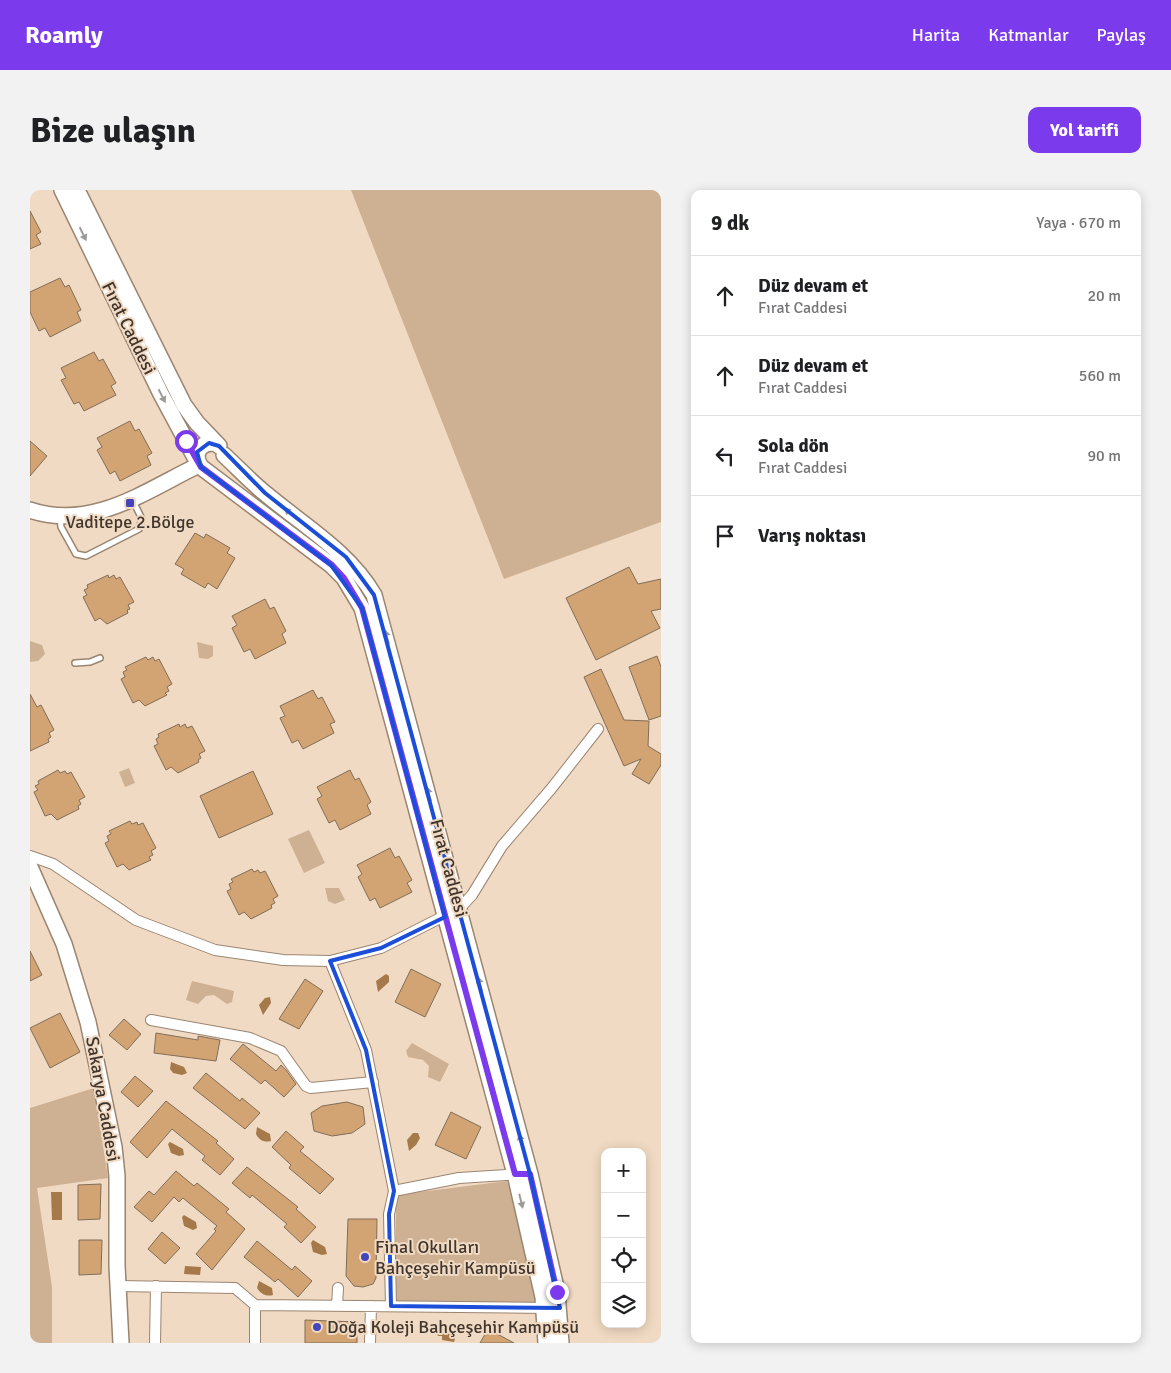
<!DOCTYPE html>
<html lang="tr">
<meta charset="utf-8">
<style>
:root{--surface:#fff;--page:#f2f2f2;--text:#202124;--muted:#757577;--line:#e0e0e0;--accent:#7c3aed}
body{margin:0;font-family:Signika,sans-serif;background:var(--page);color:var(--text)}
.controls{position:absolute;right:15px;bottom:15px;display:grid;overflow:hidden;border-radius:10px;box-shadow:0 2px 12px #0003}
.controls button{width:45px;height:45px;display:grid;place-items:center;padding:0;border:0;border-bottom:1px solid var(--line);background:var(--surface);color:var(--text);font:25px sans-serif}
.stop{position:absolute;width:15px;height:15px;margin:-11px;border:4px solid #7c3aed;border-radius:50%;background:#fff}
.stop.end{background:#7c3aed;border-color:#fff;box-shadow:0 1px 5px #0008}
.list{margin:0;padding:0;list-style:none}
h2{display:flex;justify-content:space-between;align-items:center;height:65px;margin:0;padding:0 20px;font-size:21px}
h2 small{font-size:16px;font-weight:400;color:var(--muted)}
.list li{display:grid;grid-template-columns:32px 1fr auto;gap:15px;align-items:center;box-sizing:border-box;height:80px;padding:0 20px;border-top:1px solid var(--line)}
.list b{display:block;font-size:19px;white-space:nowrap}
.list p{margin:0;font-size:16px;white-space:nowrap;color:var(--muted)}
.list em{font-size:16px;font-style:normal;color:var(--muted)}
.icon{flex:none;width:28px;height:28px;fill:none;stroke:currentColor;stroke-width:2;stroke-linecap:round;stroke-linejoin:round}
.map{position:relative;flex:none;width:631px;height:1153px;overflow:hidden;border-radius:10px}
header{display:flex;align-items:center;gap:30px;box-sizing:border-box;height:70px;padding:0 25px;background:var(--accent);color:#fff}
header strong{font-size:24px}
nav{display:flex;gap:28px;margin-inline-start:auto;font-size:18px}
.intro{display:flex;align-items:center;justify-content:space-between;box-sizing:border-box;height:120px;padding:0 30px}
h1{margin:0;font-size:35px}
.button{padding:12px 22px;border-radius:10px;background:var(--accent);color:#fff;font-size:18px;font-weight:700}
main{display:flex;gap:30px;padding:0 30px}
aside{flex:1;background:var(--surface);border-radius:10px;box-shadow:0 2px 12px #0003}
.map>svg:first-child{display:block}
</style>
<header>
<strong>Roamly</strong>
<nav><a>Harita</a><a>Katmanlar</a><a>Paylaş</a></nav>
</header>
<div class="intro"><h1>Bize ulaşın</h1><a class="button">Yol tarifi</a></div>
<main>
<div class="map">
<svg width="631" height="1153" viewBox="0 0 631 1153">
<rect width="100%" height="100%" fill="#f1dac3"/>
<path fill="#ceb092" d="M321,0H631V332L474,389Z
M0,451L12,455L15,464L8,471L0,472Z
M167,452L183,456V466L178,469L169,468Z
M99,578L105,593L95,597L89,582Z
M279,640L295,673L274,683L258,649Z
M295,698H309L315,710L305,714L298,711Z
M162,791L204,801L202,812L197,814L184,805L176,806L168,814L156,810Z
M382,853L419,874L410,892L398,887L399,876L393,870L378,867L376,861Z
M64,898L78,988L7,998L22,1097V1153H0V918Z
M477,991L490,1032L508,1113L366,1111V1005Z"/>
<path fill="#a5794a" d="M356,784L359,786V792L348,802L346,791Z
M240,807L241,813L233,825L229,815L235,808Z
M141,872L154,877L157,883L152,885L143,883L140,879Z
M227,937L240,944L241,951C234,953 229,950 226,944Z
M383,943H388L390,948L386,955L379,961L377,950Z
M140,952L153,959L154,965L149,966L141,963L138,954Z
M21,1002H32V1030H22Z
M154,1025L166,1032L167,1038L163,1040L154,1036L152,1027Z
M283,1050L295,1057L297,1064L292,1065L283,1062L281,1053Z
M155,1076L171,1077L170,1085L154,1084Z
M229,1091L242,1098L243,1105C236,1107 231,1104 227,1098Z
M412,1140L421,1142L425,1149L424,1152L412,1150V1146H408L407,1144Z"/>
<path fill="#d2a474" stroke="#816d58" d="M0,21L11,42L6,45L11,54L0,59Z
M30,88L35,97L39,95L51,120L47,122L51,131L20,147L15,138L9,141L0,122V102Z
M64,162L69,171L73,169L86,193L81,196L86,205L54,221L49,212L44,214L31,190L36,188L31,178Z
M100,231L105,241L109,239L122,263L117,266L121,275L90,291L85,281L80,284L67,260L72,257L67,248Z
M0,251L17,266L0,286Z
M165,343L174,348L176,344L200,358L197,363L205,368L187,399L178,393L175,398L151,384L154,379L145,374Z
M599,377L608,394L631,389V419L621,421L630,438L566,470L536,408Z
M78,385L79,388L84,385L86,389L90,387L104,412L98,415L100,419L97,420L98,423L77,434L70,428L65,431L53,407L57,405L54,400L58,398L57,395Z
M235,409L240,419L244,417L256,441L252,444L256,453L225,469L220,459L214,462L202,438L207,435L202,426Z
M627,466L631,477V526L619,530L599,477Z
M116,467L118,470L123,467L125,471L129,469L142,494L137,497L139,501L135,503L137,505L115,516L109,510L103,513L91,489L95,487L93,482L97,480L95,477Z
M571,479L594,530L619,531L618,556L631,564V575L619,594L602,584L611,569L594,576L554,487Z
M283,500L288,509L292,507L305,532L300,534L304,543L273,559L268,550L262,553L250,528L255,526L250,516Z
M0,504L7,517L11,515L24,540L19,543L21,547L18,549L19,552L0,561Z
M149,534L150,537L155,534L157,538L162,536L175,561L169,564L171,568L168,570L169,572L148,583L141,577L136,580L124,556L128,554L126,549L129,547L128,544Z
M28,580L30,583L35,581L37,584L41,582L55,607L49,610L51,614L48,616L49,619L27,630L21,624L15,626L4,602L8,600L5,596L9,594L8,591Z
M320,580L325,590L329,588L341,612L337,615L341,624L310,640L305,630L299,633L287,609L292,606L287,597Z
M223,581L243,624L189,648L170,606Z
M100,631L102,634L107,632L108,635L113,633L126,658L121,661L123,665L119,667L121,670L99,680L93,674L87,677L75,653L79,651L77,646L81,644L79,641Z
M360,658L365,668L369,666L382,690L377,693L382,702L350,718L345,708L340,711L328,687L332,684L327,675Z
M222,679L224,682L228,680L230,683L235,681L248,706L243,709L245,713L241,715L242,718L221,729L214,722L209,725L197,701L201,699L199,694L203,692L201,689Z
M0,761L12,785L0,791Z
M381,779L411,794L395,827L365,812Z
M275,789L293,801L269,839L249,829Z
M30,823L50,862L20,878L0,838Z
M94,829L111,844L97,860L79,845Z
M126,843L168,850V846L190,850L186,871L124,863Z
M213,854L246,881L251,875L256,880L266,894L254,907L235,890L231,894L200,869Z
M176,883L210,911L212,908L230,923L215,939L163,898Z
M105,886L123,901L108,917L91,902Z
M136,911L188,951L186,953L204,969L190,985L172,970L175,966L142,939L117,968L100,952Z
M317,912L333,917L335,934L322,943L302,946L284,941L281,923L292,916Z
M421,922L451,937L436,969L405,955Z
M256,941L274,957L270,961L304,989L290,1004L259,978L261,975L242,957Z
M217,977L268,1017L266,1019L286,1037L271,1053L254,1037L257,1034L222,1005L220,1008L202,993Z
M146,981L164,996L167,993L199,1019L196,1022L215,1039L182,1080L166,1064L186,1041L184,1039L187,1036L153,1008L149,1012L144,1007L122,1032L104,1017L119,1001L124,1005Z
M71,994L70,1029L48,1030V995Z
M318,1029H347L346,1088L343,1094L333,1097L324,1096L316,1086Z
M132,1042L150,1058L135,1074L118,1059Z
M49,1050H72L71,1084L49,1085Z
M227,1051L262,1080L265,1076L282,1091L268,1107L248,1089L245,1092L214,1067Z
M275,1130L327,1132V1153H275Z
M458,1139L484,1153H450Z"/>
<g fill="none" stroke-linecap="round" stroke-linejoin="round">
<g stroke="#9a8570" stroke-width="8">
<path id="lane" d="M30,327L31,337L46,364L56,366L109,339L112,329L103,311
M45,473L60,472L70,468"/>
</g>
<g stroke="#9a8570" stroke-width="12">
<path id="street" d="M0,666L23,674L106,730L185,760L253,770L300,771L351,758L430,718L442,705L472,656L521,599L568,539
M300,771L336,860L364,1001L359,1024L361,1116
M121,830L220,848L251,861L276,896L281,898L343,892
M364,1001L429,988L491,984
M88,1096L205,1098L225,1115L518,1118
M225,1115V1153
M307,1116L308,1098
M125,1153L126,1096
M340,1153L341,1116"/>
</g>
<g stroke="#9a8570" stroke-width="18">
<path id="secondary" d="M32,0L131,204L168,273
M47,0L154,215L167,233L189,256
M185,253C170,252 162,264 171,277L301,375L314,388L332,418L485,984L513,1107L516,1153
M194,265C208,278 221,292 236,304C274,336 318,361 344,405L500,984L527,1102L531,1153
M0,320C62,341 115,301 169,275
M0,677L34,754L58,832L84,957L87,986V1076L91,1153"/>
</g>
<use href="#lane" stroke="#fff" stroke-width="5"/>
<use href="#street" stroke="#fff" stroke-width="10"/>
<use href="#secondary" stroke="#fff" stroke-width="15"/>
</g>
<defs><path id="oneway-solid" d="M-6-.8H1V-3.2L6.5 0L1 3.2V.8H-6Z" transform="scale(1.25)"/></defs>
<g fill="#a09a96">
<use href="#oneway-solid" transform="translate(53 44) rotate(64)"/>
<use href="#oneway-solid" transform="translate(132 206) rotate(63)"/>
<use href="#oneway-solid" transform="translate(260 323) rotate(-142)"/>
<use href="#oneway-solid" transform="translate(357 447) rotate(-105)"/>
<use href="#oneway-solid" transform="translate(399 604) rotate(-105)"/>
<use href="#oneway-solid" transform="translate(450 794) rotate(-105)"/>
<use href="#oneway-solid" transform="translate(491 951) rotate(-105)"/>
<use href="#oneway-solid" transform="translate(491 1011) rotate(76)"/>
</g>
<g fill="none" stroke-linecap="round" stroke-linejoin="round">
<path stroke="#7c3aed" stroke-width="6" d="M156,251L171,277L302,375L314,388L332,418L485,984H500L527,1102"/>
</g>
<path fill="none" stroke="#1d4ed8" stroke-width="4" stroke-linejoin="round" d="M179,253L189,256L235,303L316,367L344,405L500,984L530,1118L361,1116L359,1024L364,1001L336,860L300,771L351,758L415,727L332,418L301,375L171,277L167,262Z"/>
<g fill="#4545bb" stroke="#f1dac3" stroke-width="2">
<rect x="95" y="308" width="10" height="10" rx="2.5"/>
<circle cx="335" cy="1067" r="5"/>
<circle cx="287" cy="1137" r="5"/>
</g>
<g text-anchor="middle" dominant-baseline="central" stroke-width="4" stroke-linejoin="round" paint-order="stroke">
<g font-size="18" fill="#40362d" stroke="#f1dac3">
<text transform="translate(99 138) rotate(64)">Fırat Caddesi</text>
<text transform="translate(419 678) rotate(75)">Fırat Caddesi</text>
<text transform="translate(73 909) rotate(80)">Sakarya Caddesi</text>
</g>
<g font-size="18" fill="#40362d" stroke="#f1dac3" text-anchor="start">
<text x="100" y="332" text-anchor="middle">Vaditepe 2.Bölge</text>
<text x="345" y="1057">Final Okulları<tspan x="345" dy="21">Bahçeşehir Kampüsü</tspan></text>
<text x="297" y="1137">Doğa Koleji Bahçeşehir Kampüsü</text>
</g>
</g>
</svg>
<div class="controls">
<button>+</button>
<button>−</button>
<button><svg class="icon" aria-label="locate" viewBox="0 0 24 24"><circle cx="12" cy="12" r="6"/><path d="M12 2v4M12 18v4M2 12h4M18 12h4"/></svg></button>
<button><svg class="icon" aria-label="layers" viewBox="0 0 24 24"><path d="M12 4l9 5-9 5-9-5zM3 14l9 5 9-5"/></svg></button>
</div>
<div class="stop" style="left:156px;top:251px"></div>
<div class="stop end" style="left:527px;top:1102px"></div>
</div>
<aside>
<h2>9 dk<small>Yaya · 670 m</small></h2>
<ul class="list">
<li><svg class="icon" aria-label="ahead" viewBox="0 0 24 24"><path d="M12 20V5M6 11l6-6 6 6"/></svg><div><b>Düz devam et</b><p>Fırat Caddesi</p></div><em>20 m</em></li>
<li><svg class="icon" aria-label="ahead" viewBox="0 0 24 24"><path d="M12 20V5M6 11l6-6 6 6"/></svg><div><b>Düz devam et</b><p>Fırat Caddesi</p></div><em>560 m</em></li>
<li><svg class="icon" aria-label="left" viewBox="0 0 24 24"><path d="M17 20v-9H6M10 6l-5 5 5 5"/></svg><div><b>Sola dön</b><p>Fırat Caddesi</p></div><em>90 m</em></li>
<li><svg class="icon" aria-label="arrive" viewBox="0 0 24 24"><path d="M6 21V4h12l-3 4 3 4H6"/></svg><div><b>Varış noktası</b></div></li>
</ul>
</aside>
</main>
